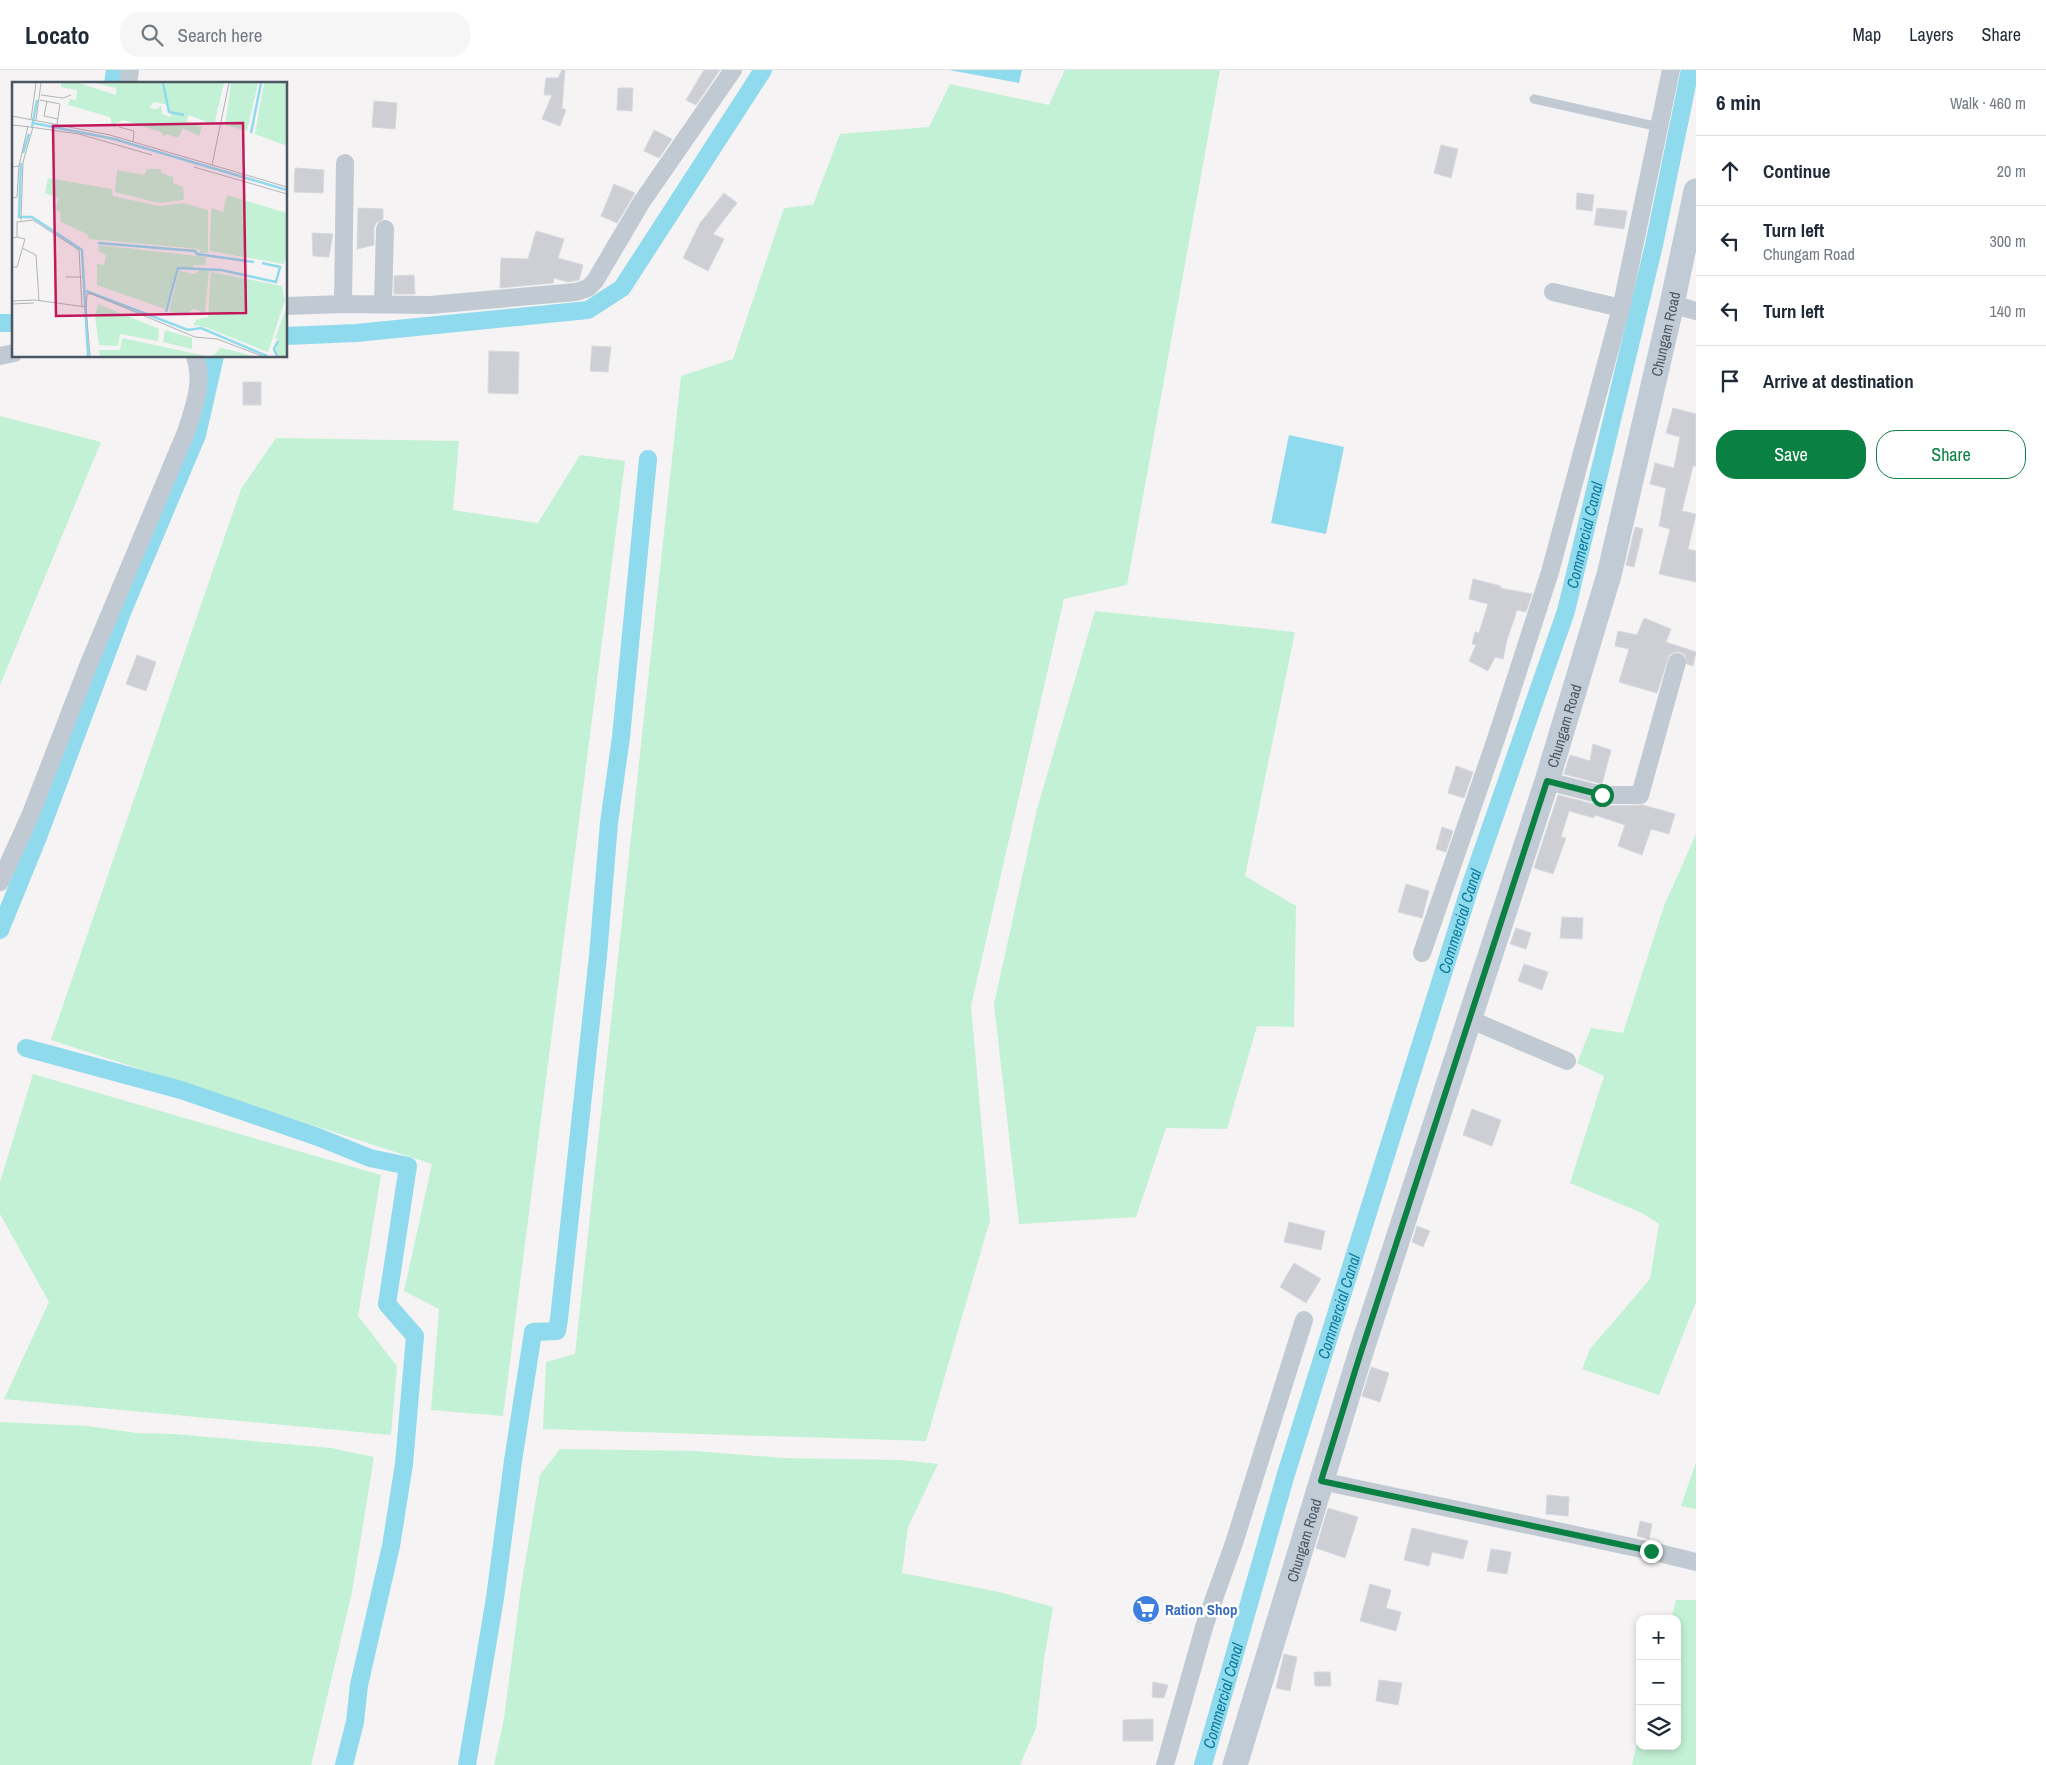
<!DOCTYPE html>
<meta charset="utf-8">
<style>
:root{--surface:#fff;--page:#f6f6f7;--text:#1f2937;--muted:#747a83;--line:#e0e1e3;--accent:#0b8043}
body{margin:0;font-family:"Archivo Narrow",sans-serif;background:var(--page);color:var(--text)}
.controls{position:absolute;right:15px;bottom:15px;display:grid;overflow:hidden;border-radius:10px;box-shadow:0 2px 8px #0003}
.controls button{width:45px;height:45px;display:grid;place-items:center;padding:0;border:0;border-bottom:1px solid var(--line);background:var(--surface);color:var(--text);font:25px sans-serif}
.stop{position:absolute;width:15px;height:15px;margin:-11px;border:4px solid #0b8043;border-radius:50%;background:#fff}
.stop.end{background:#0b8043;border-color:#fff;box-shadow:0 1px 5px #0008}
.list{margin:0;padding:0;list-style:none}
h2{display:flex;justify-content:space-between;align-items:center;height:65px;margin:0;padding:0 20px;font-size:21px}
h2 small{font-size:16px;font-weight:400;color:var(--muted)}
.list li{display:grid;grid-template-columns:32px 1fr auto;gap:15px;align-items:center;box-sizing:border-box;height:70px;padding:0 20px;border-top:1px solid var(--line)}
.list b{display:block;font-size:19px;white-space:nowrap}
.list p{margin:0;font-size:16px;white-space:nowrap;color:var(--muted)}
.list em{font-size:16px;font-style:normal;color:var(--muted)}
.actions{display:flex;gap:10px;padding:15px 20px}
.actions a{flex:1;padding:11px 0;border:1px solid var(--accent);border-radius:20px;text-align:center;font-size:18px;color:var(--accent)}
.actions .main{background:var(--accent);color:#fff}
.icon{flex:none;width:28px;height:28px;fill:none;stroke:currentColor;stroke-width:2;stroke-linecap:round;stroke-linejoin:round}
.map{position:relative;flex:none;width:1696px;height:1695px;overflow:hidden}
header{display:flex;align-items:center;gap:30px;box-sizing:border-box;height:70px;padding:0 25px;background:var(--surface);border-bottom:1px solid var(--line)}
header strong{font-size:24px}
nav{display:flex;gap:28px;margin-inline-start:auto;font-size:18px}
.search{width:350px;height:45px;background:var(--page);display:flex;align-items:center;gap:12px;box-sizing:border-box;padding:0 18px;border-radius:20px;color:var(--muted);font-size:19px}
main{display:flex}
aside{flex:1;background:var(--surface)}
.map>svg:first-child{display:block}
</style>
<header>
<strong>Locato</strong>
<div class="search"><svg class="icon" aria-label="search" viewBox="0 0 24 24"><circle cx="10" cy="10" r="6"/><path d="M15 15l6 6"/></svg>Search here</div>
<nav><a>Map</a><a>Layers</a><a>Share</a></nav>
</header>
<main>
<div class="map">
<svg width="1696" height="1695" viewBox="0 0 1696 1695">
<rect width="100%" height="100%" fill="#f5f3f3"/>
<path fill="#c3f1d5" d="M1065,0H1220L1127,515L1064,529L971,936L990,1150L926,1371L543,1359L546,1292L575,1284L681,306L733,289L784,138L813,135L840,64L929,57L950,14L1049,35Z
M0,346L101,372L0,615Z
M276,368L459,371L453,440L538,453L580,385L625,391L503,1346L431,1340L439,1239L404,1221L432,1094L51,970L241,419Z
M1095,541L1295,562L1245,806L1296,836L1294,957L1257,956L1227,1059L1166,1058L1136,1147L1019,1154L994,934L1037,739Z
M1696,764V1232L1659,1325L1582,1299L1590,1279L1650,1209L1659,1154L1642,1143L1570,1113L1604,1006L1577,993L1591,958L1623,963L1664,836Z
M33,1004L381,1105L358,1246L397,1296L391,1365L4,1329L49,1232L0,1144V1112Z
M0,1352L88,1356L136,1363L174,1364L331,1378L374,1387L352,1522L311,1695H0Z
M560,1379L695,1381L783,1388L901,1390L938,1394L908,1457L902,1503L999,1522L1053,1537L1044,1589L1036,1658L1020,1695H494L504,1649L521,1517L540,1405Z
M1696,1392V1439L1681,1436Z
M1676,1530H1696V1695H1632L1640,1659V1676H1677V1549H1671Z"/>
<path fill="#90daee" d="M949,0H1022L1019,13Z
M1289,365L1344,377L1326,464L1271,453Z"/>
<g fill="none" stroke-linecap="round" stroke-linejoin="round">
<g stroke="#90daee" stroke-width="18">
<path d="M113,14L115,0"/>
<path d="M0,253H14"/>
<path d="M286,266L356,263L588,240L622,218L763,0"/>
<path d="M0,860L38,767L123,540L197,365L215,286"/>
<path d="M26,978L181,1020L318,1067L370,1088L408,1096L387,1234L415,1266L404,1394L391,1476L359,1615L355,1652L344,1695"/>
<path d="M467,1695L495,1528L513,1391L533,1262L557,1261L559,1249L598,886L609,753L621,667L648,389"/>
<path id="s1" d="M1203,1695L1286,1404L1471,814L1566,541L1654,175L1690,0"/>
</g>
</g>
<path fill="#cdcfd5" stroke="#d7d9de" d="M562,0H565L562,38L566,40L560,56L542,49L552,25H544L546,8H558Z
M704,0H720L696,35L686,30Z
M618,18H633L632,41L617,40Z
M374,31L397,33L395,59L372,57Z
M654,60L672,69L659,88L644,81Z
M1441,75L1458,79L1451,108L1434,103Z
M295,98L324,100L323,123L294,122Z
M614,114L635,123L617,153L601,146Z
M724,123L737,133L713,164L724,169L708,201L683,188L700,153Z
M1577,123L1594,125L1592,141L1576,139Z
M358,138L383,139V149L376,153L374,158V175L357,179Z
M1597,138L1627,141L1624,159L1594,155Z
M536,161L564,169L558,188L583,195L579,210L568,212L554,208L553,213L500,218L501,188L528,189Z
M312,163L333,164L329,187L313,186Z
M414,205L415,224H394V206Z
M592,276L611,277L608,302L590,301Z
M489,281L519,282L518,324L488,323Z
M243,312H261V335H243Z
M1673,338L1696,344V396H1693L1682,441L1696,444L1688,479L1696,481V512L1659,504L1670,459L1659,456L1666,418L1650,414L1655,393L1674,398L1680,367L1666,363Z
M1635,457L1643,459L1634,497L1626,495Z
M1473,509L1501,516L1500,518L1532,524L1526,542L1517,540L1507,570L1503,589L1495,587L1488,601L1469,591L1476,575L1472,574L1475,562L1479,563L1488,534L1469,529Z
M1644,548L1671,559L1666,572L1696,582L1693,596L1687,594L1685,585L1680,582H1675L1669,585L1657,623L1619,612L1629,579L1615,576L1618,561L1637,565Z
M137,585L156,592L146,621L126,614Z
M1593,674L1611,680L1602,714L1564,704L1570,685L1590,691Z
M1456,696L1473,702L1464,728L1448,723Z
M1558,725L1602,736L1643,735L1675,744L1669,764L1651,759L1642,785L1618,776L1625,755L1595,745L1594,748L1569,741L1561,767L1566,768L1553,804L1534,798Z
M1442,757L1453,761L1446,782L1436,779Z
M1406,814L1429,821L1422,848L1398,842Z
M1562,847L1583,848L1582,869L1560,868Z
M1516,858L1531,863L1526,879L1510,874Z
M1524,894L1548,902L1542,920L1518,911Z
M1472,1039L1501,1050L1492,1076L1463,1065Z
M1289,1152L1325,1161L1321,1180L1284,1172Z
M1417,1156L1430,1161L1423,1177L1412,1172Z
M1294,1193L1321,1209L1306,1233L1280,1217Z
M1371,1297L1389,1303L1380,1332L1362,1326Z
M1547,1425L1569,1427L1568,1446L1546,1444Z
M1328,1438L1358,1447L1345,1488L1316,1478Z
M1640,1451L1652,1454L1649,1469L1637,1466Z
M1412,1458L1468,1471L1463,1489L1432,1482L1429,1496L1404,1490Z
M1491,1479L1511,1482L1507,1504L1487,1501Z
M1370,1514L1391,1520L1386,1538L1401,1542L1396,1561L1360,1551Z
M1141,1525L1155,1527L1151,1554L1137,1552Z
M1284,1584L1297,1587L1290,1621L1276,1618Z
M1314,1602H1330L1331,1616H1315Z
M1379,1610L1402,1613L1398,1635L1376,1631Z
M1153,1612L1168,1615L1164,1628L1152,1627Z
M1153,1649V1671H1123V1650Z"/>
<g fill="none" stroke-linecap="round" stroke-linejoin="round">
<path stroke="#c1cad2" stroke-width="9" d="M1534,29L1659,57"/>
<path stroke="#c1cad2" stroke-width="18" d="M128,14L130,0
M1553,222L1621,238
M343,234L345,93
M383,234L385,159
M1672,234L1696,241
M286,236L343,234L430,235L576,222L588,218L595,211L641,133L733,0
M0,286L14,283
M1547,711L1602,725H1640L1677,592
M0,812L30,746L88,596L186,362C194,337 204,312 195,286
M1422,883L1496,669L1550,502L1622,234L1671,0
M1469,949L1567,991
M1321,1411L1651,1481L1696,1492
M1165,1695L1205,1554L1234,1473L1304,1250"/>
<path stroke="#c1cbd6" stroke-width="25" id="s2" d="M1235,1695L1360,1285L1547,711L1609,505L1672,234L1696,121"/>
</g>
<g fill="none" stroke-linecap="round" stroke-linejoin="round">
<path stroke="#0b8043" stroke-width="6" d="M1602,725L1547,711L1360,1285L1321,1411L1651,1481"/>
</g>
<defs>
<g id="supermarket-disc" transform="scale(1.4375)"><circle r="9.5" fill="#3f7fe0" stroke="#fff"/><path d="M-6-5.5h2.5l.6 2H6L4.5 2H-2.5L-4.4-4H-6ZM-1.5 3.2a1.3 1.3 0 1 0 .1 0ZM3 3.2a1.3 1.3 0 1 0 .1 0Z" fill="#fff"/></g>
</defs>
<g fill-rule="evenodd">
<use href="#supermarket-disc" x="1146" y="1539"/>
</g>
<g text-anchor="middle" dominant-baseline="central" stroke-width="5" stroke-linejoin="round" paint-order="stroke">
<g font-size="15" fill="#4a5661" stroke="#fff">
<text stroke="none"><textPath href="#s2" startOffset="1495">Chungam Road</textPath></text>
<text stroke="none"><textPath href="#s2" startOffset="1090">Chungam Road</textPath></text>
<text stroke="none"><textPath href="#s2" startOffset="235">Chungam Road</textPath></text>
</g>
<g font-size="15" font-weight="bold" fill="#366cbe" stroke="#fff" text-anchor="start">
<text x="1165" y="1539">Ration Shop</text>
</g>
<g font-size="16" font-style="italic" fill="#0c7c9b" stroke="#fff">
<text stroke="none"><textPath href="#s1" startOffset="1288">Commercial Canal</textPath></text>
<text stroke="none"><textPath href="#s1" startOffset="882">Commercial Canal</textPath></text>
<text stroke="none"><textPath href="#s1" startOffset="478">Commercial Canal</textPath></text>
<text stroke="none"><textPath href="#s1" startOffset="72">Commercial Canal</textPath></text>
</g>
</g>
<g transform="translate(12 12)">
<rect width="275" height="275" fill="#f5f3f3"/>
<path d="M49,1H67L104,13V6L82,1H212L202,43L177,33L174,39L190,45L187,54L171,46L166,56L154,52L152,55L149,50L111,38L100,43L98,35L56,23L58,17L64,18L65,8L49,5ZM142,20L157,23L159,35L150,32L149,23L146,27L137,26ZM219,1H246L235,49L213,43ZM252,1H275V64L243,52ZM135,87H149V91L161,95V101L171,105L172,118L147,121L103,110L105,88L132,93ZM36,96L100,107L101,114L147,124L171,121L196,128V171H188L187,167L77,157L75,152L49,140L48,130L44,128L46,116L33,111ZM215,113L275,131V175L271,182L198,169L199,126L211,130ZM87,163L194,175V183H182L180,187L166,184L153,227L85,203V182L92,183L94,173L86,169ZM189,187L197,188L193,231L182,227L171,233L157,229L167,189L183,192ZM199,190L270,204L273,218L256,270L193,245L181,243L184,238L196,235ZM86,222L147,247L146,259L108,252L106,264L87,263L83,234ZM275,225V274H266L264,271L266,257L263,256ZM153,248L180,256V267L151,260ZM110,256L194,274H88L87,268H108ZM208,266L219,268L240,274H201Z" fill="#c3f1d5" fill-rule="evenodd"/>
<path fill="none" stroke="#90daee" stroke-width="2.5" d="M151,1L157,30L172,33M21,41L102,57L275,108M20,45L25,18M239,51L249,1M11,71L17,52M9,81L7,135H20L70,168L76,274M86,161L183,169L185,172L242,180M74,209L176,248L189,246L255,274M154,230L166,186L209,188L264,200L268,185L250,181M265,274L262,267L266,259"/>
<path fill="none" stroke="#b1b4b9" stroke-width="1" d="M29,13L51,16L59,13M28,18L48,22L45,42M35,19L32,34L46,37M0,34L98,53L275,105M19,37L24,1M24,38L29,1M0,43L18,45M18,45L67,52L140,73M107,45L122,49L121,59M200,83L217,1M7,84L16,44M0,85L7,84L5,115L0,116M182,85L275,112M9,138L11,80L21,45M0,156L5,155V140L21,138L67,168L70,225M10,166L24,173L27,219M0,185H5L13,157L5,155M54,195H70M0,219L23,218L74,225L75,212H80L183,255L205,257L250,274M0,222L22,221M74,225L78,274"/>
<path fill="#c2185b" fill-opacity="0.15" stroke="#c2185b" stroke-width="2.5" d="M231,41L234,231L44,234L41,44Z"/>
<rect width="275" height="275" fill="none" stroke="#4a5661" stroke-width="2.5"/>
</g>
</svg>
<div class="controls">
<button>+</button>
<button>−</button>
<button><svg class="icon" aria-label="layers" viewBox="0 0 24 24"><path d="M12 4l9 5-9 5-9-5zM3 14l9 5 9-5"/></svg></button>
</div>
<div class="stop" style="left:1602px;top:725px"></div>
<div class="stop end" style="left:1651px;top:1481px"></div>
</div>
<aside>
<h2>6 min<small>Walk · 460 m</small></h2>
<ul class="list">
<li><svg class="icon" aria-label="ahead" viewBox="0 0 24 24"><path d="M12 20V5M6 11l6-6 6 6"/></svg><div><b>Continue</b></div><em>20 m</em></li>
<li><svg class="icon" aria-label="left" viewBox="0 0 24 24"><path d="M17 20v-9H6M10 6l-5 5 5 5"/></svg><div><b>Turn left</b><p>Chungam Road</p></div><em>300 m</em></li>
<li><svg class="icon" aria-label="left" viewBox="0 0 24 24"><path d="M17 20v-9H6M10 6l-5 5 5 5"/></svg><div><b>Turn left</b></div><em>140 m</em></li>
<li><svg class="icon" aria-label="arrive" viewBox="0 0 24 24"><path d="M6 21V4h12l-3 4 3 4H6"/></svg><div><b>Arrive at destination</b></div></li>
</ul>
<div class="actions"><a class="main">Save</a><a>Share</a></div>
</aside>
</main>
